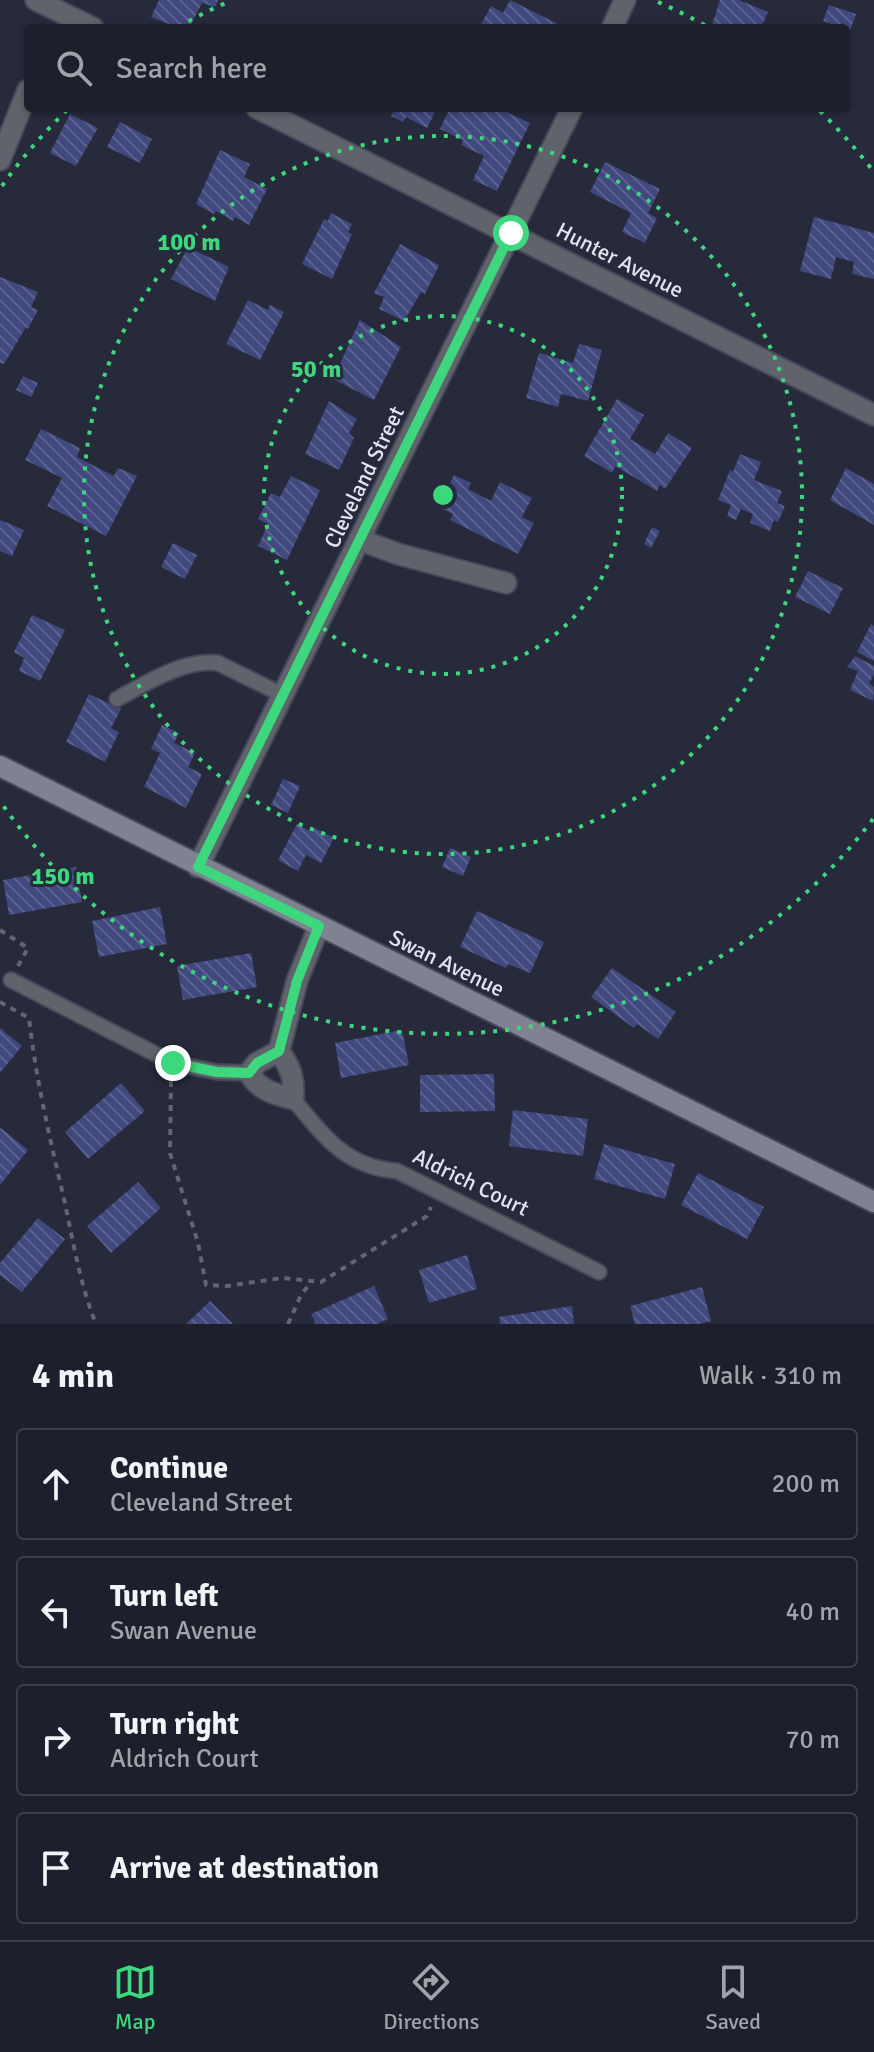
<!DOCTYPE html>
<meta charset="utf-8">
<style>
:root{--surface:#1d202c;--page:#252834;--text:#f1f3f6;--muted:#a0a3a9;--line:#3b3e48;--accent:#3dd77e}
body{margin:0;font-family:Signika,sans-serif;background:var(--page);color:var(--text)}
.stop{position:absolute;width:24px;height:24px;margin:-18px;border:6px solid #3dd77e;border-radius:50%;background:#fff}
.stop.end{background:#3dd77e;border-color:#fff;box-shadow:0 2px 8px #0008}
.list{margin:0;padding:0;list-style:none}
h2{display:flex;justify-content:space-between;align-items:center;height:104px;margin:0;padding:0 32px;font-size:34px}
h2 small{font-size:26px;font-weight:400;color:var(--muted)}
.list li{display:grid;grid-template-columns:52px 1fr auto;gap:24px;align-items:center;box-sizing:border-box;height:112px;margin:0 16px 16px;padding:0 16px;border:2px solid var(--line);border-radius:8px}
.list b{display:block;font-size:30px;white-space:nowrap}
.list p{margin:0;font-size:26px;white-space:nowrap;color:var(--muted)}
.list em{font-size:26px;font-style:normal;color:var(--muted)}
.icon{flex:none;width:44px;height:44px;fill:none;stroke:currentColor;stroke-width:2;stroke-linecap:round;stroke-linejoin:round}
.map{position:relative;flex:none;width:874px;height:1324px;overflow:hidden}
.search{position:absolute;background:var(--surface);box-shadow:0 2px 6px #0004;left:24px;right:24px;top:24px;height:88px;display:flex;align-items:center;gap:20px;box-sizing:border-box;padding:0 28px;border-radius:8px;color:var(--muted);font-size:30px}
.sheet{height:616px;background:var(--surface)}
nav{display:flex;justify-content:space-around;align-items:center;box-sizing:border-box;height:112px;border-top:2px solid var(--line);background:var(--surface);font-size:22px;color:var(--muted)}
nav a{display:grid;justify-items:center;gap:4px}
nav .on{color:var(--accent)}
.map>svg:first-child{display:block}
</style>
<div class="map">
<svg width="874" height="1324" viewBox="0 0 874 1324">
<defs>
<pattern id="building-back-hatch" width="6" height="6" patternUnits="userSpaceOnUse" patternTransform="scale(2)"><rect width="6" height="6" fill="#40487e"/><path d="M-1 5l2 2M0 0l6 6M5-1l2 2" fill="none" stroke="#5b6291"/></pattern>
</defs>
<rect width="100%" height="100%" fill="#272a3b"/>
<path fill="url(#building-back-hatch)" d="M159,0H218L215,7L202,3L189,28H178L151,17Z
M510,0L562,26L561,28H479L491,6L503,13Z
M720,0H739L768,12L761,28H711Z
M829,5L856,14L850,31L823,21Z
M395,108H437L427,128L406,117L403,122L391,116Z
M450,108H498L530,123L497,191L473,180L484,156L461,145L463,140L440,129Z
M70,114L98,128L76,166L50,153Z
M120,122L152,139L140,163L107,147Z
M220,150L250,164L244,177L267,189L249,225L235,217L233,221L216,211L214,214L196,204Z
M605,162L660,189L648,213L657,218L645,243L622,232L631,213L590,192Z
M331,213L352,224L348,232L352,234L332,279L302,264L324,219L328,221Z
M814,217L874,233V279L852,274L854,262L836,257L831,279L800,271Z
M400,244L439,265L425,294L421,292L404,321L379,309L384,297L374,293Z
M188,247L229,267L215,301L171,279Z
M0,277L38,292L31,307L38,310L28,329L26,327L4,364L0,363Z
M248,300L268,310L270,305L284,312L260,360L226,344Z
M360,320L401,347L374,400L333,379Z
M579,344L602,350L588,401L561,394L558,407L526,398L539,353L573,363Z
M23,376L38,383L31,397L16,390Z
M617,399L644,415L630,439L655,454L668,433L692,448L665,489L660,485L657,491L615,466L612,473L584,456Z
M329,401L357,419L349,433L354,438L339,470L305,454Z
M41,429L80,448L77,457L114,476L118,468L137,476L106,536L47,506L62,478L25,460Z
M740,454L761,462L754,480L782,491L777,503L785,506L778,522L774,520L770,531L750,523L753,514L741,509L736,520L727,516L731,505L718,500L730,470L733,472Z
M846,468L874,484V525L830,500Z
M454,475L471,483L468,489L491,501L500,482L532,498L522,517L534,523L518,554L450,520L453,514L438,507Z
M291,476L320,490L287,560L258,546L268,524L258,519L271,493L280,497Z
M0,520L24,530L12,556L0,551Z
M652,527L660,531L651,548L644,544Z
M173,543L197,555L185,579L161,567Z
M808,571L843,588L830,614L795,597Z
M32,615L65,630L40,681L19,671L24,658L14,652Z
M871,624L874,626V661L857,652Z
M855,656L874,666V674L869,683L874,687L873,701L850,690L858,671L847,667Z
M89,694L121,709L111,728L119,732L105,762L66,742Z
M162,725L179,733L174,743L195,753L188,767L202,774L186,808L144,787L160,753L151,749Z
M283,779L300,786L288,813L271,805Z
M297,824L312,832L315,828L334,838L321,863L306,855L298,871L278,860Z
M450,848L471,857L463,876L442,867Z
M76,867L82,902L9,915L3,880Z
M160,907L167,944L99,957L92,921Z
M477,911L544,942L530,973L508,964L506,968L460,947Z
M251,953L257,987L183,1000L177,966Z
M612,968L676,1012L658,1039L637,1024L634,1028L591,997Z
M0,1028L22,1046L0,1073Z
M402,1030L409,1065L341,1078L335,1043Z
M494,1074L495,1111L420,1112V1075Z
M121,1083L145,1111L88,1159L65,1132Z
M513,1110L588,1119L583,1156L509,1146Z
M1,1128L28,1150L0,1185V1129Z
M604,1144L675,1164L665,1199L594,1179Z
M698,1173L764,1207L747,1239L681,1205Z
M138,1182L161,1208L111,1253L87,1226Z
M38,1218L65,1239L22,1292L0,1275V1263Z
M467,1255L477,1289L429,1303L419,1270Z
M374,1286L388,1319L377,1324H316L311,1314Z
M702,1287L711,1321L699,1324H635L630,1306Z
M210,1301L233,1324H186Z
M572,1306L574,1324H500L499,1317Z"/>
<g fill="none" stroke-linecap="round" stroke-linejoin="round">
<g stroke="#454858" stroke-width="18">
<path id="lane" d="M117,699C146,683 184,659 218,663L283,695
M11,980L173,1063L217,1072L249,1073
M293,1099C324,1136 345,1167 397,1171L599,1272"/>
</g>
<g stroke="#454858" stroke-width="24">
<path id="street" d="M36,0L93,28
M612,28L625,0
M257,108L874,415
M0,160L28,90
M360,540L398,554L506,583
M198,867L572,108
M279,1051L257,1063L249,1073C259,1090 274,1094 293,1099C295,1080 291,1068 279,1051L297,981L319,926"/>
</g>
<g stroke="#454858" stroke-width="24">
<path id="secondary" d="M0,766L874,1202"/>
</g>
<path stroke="#626575" stroke-width="4" stroke-dasharray="6 6" stroke-linecap="butt" d="M0,930L28,948L18,966
M0,1002L29,1018C36,1080 50,1139 64,1199C73,1241 80,1284 96,1324
M171,1081L170,1153L198,1243L206,1285L227,1286L282,1278L321,1282L427,1216L431,1207
M288,1324L301,1295L312,1281"/>
<use href="#lane" stroke="#61636c" stroke-width="14"/>
<use href="#street" stroke="#61636c" stroke-width="20"/>
<use href="#secondary" stroke="#7f8290" stroke-width="20"/>
</g>
<g fill="none" stroke-linecap="round" stroke-linejoin="round">
<path stroke="#3dd77e" stroke-width="10" d="M173,1063L217,1072L249,1073L257,1063L279,1051L297,981L319,926L198,867L511,233"/>
</g>
<g fill="none" stroke="#3dd77e" stroke-width="4" stroke-dasharray="4 8">
<circle cx="443" cy="495" r="179"/>
<circle cx="443" cy="495" r="359"/>
<path d="M873 819A538 538 0 0 1 2 804M2 186A538 538 0 0 1 66 111M178 27A538 538 0 0 1 228 2M658 2A538 538 0 0 1 708 27M820 111A538 538 0 0 1 873 171"/>
</g>
<g text-anchor="middle" dominant-baseline="central" stroke-width="6" stroke-linejoin="round" paint-order="stroke">
<g font-size="22" fill="#e2e4f0" stroke="#272a3b">
<text transform="translate(620 260) rotate(27)">Hunter Avenue</text>
<text transform="translate(364 477) rotate(-64)">Cleveland Street</text>
<text transform="translate(447 963) rotate(26)">Swan Avenue</text>
<text transform="translate(471 1182) rotate(26)">Aldrich Court</text>
</g>
</g>
<circle cx="443" cy="495" r="12" fill="#3dd77e" stroke="#272a3b" stroke-width="4"/>
<g font-size="24" text-anchor="middle" font-weight="bold" fill="#3dd77e" stroke="#272a3b" stroke-width="6" stroke-linejoin="round" paint-order="stroke">
<text x="189" y="250">100 m</text>
<text x="316" y="377">50 m</text>
<text x="63" y="884">150 m</text>
</g>
</svg>
<div class="stop" style="left:511px;top:233px"></div>
<div class="stop end" style="left:173px;top:1063px"></div>
<div class="search"><svg class="icon" aria-label="search" viewBox="0 0 24 24"><circle cx="10" cy="10" r="6"/><path d="M15 15l6 6"/></svg>Search here</div>
</div>
<section class="sheet">
<h2>4 min<small>Walk · 310 m</small></h2>
<ul class="list">
<li><svg class="icon" aria-label="ahead" viewBox="0 0 24 24"><path d="M12 20V5M6 11l6-6 6 6"/></svg><div><b>Continue</b><p>Cleveland Street</p></div><em>200 m</em></li>
<li><svg class="icon" aria-label="left" viewBox="0 0 24 24"><path d="M17 20v-9H6M10 6l-5 5 5 5"/></svg><div><b>Turn left</b><p>Swan Avenue</p></div><em>40 m</em></li>
<li><svg class="icon" aria-label="right" viewBox="0 0 24 24"><path d="M7 20v-9h11M14 6l5 5-5 5"/></svg><div><b>Turn right</b><p>Aldrich Court</p></div><em>70 m</em></li>
<li><svg class="icon" aria-label="arrive" viewBox="0 0 24 24"><path d="M6 21V4h12l-3 4 3 4H6"/></svg><div><b>Arrive at destination</b></div></li>
</ul>
</section>
<nav>
<a class="on"><svg class="icon" aria-label="map" viewBox="0 0 24 24"><path d="M3 6l6-2 6 2 6-2v14l-6 2-6-2-6 2zM9 4v14M15 6v14"/></svg>Map</a>
<a><svg class="icon" aria-label="directions" viewBox="0 0 24 24"><path d="M12 3l9 9-9 9-9-9zM9 14v-3h6M13 9l2 2-2 2"/></svg>Directions</a>
<a><svg class="icon" aria-label="saved" viewBox="0 0 24 24"><path d="M7 4h10v16l-5-4-5 4z"/></svg>Saved</a>
</nav>
